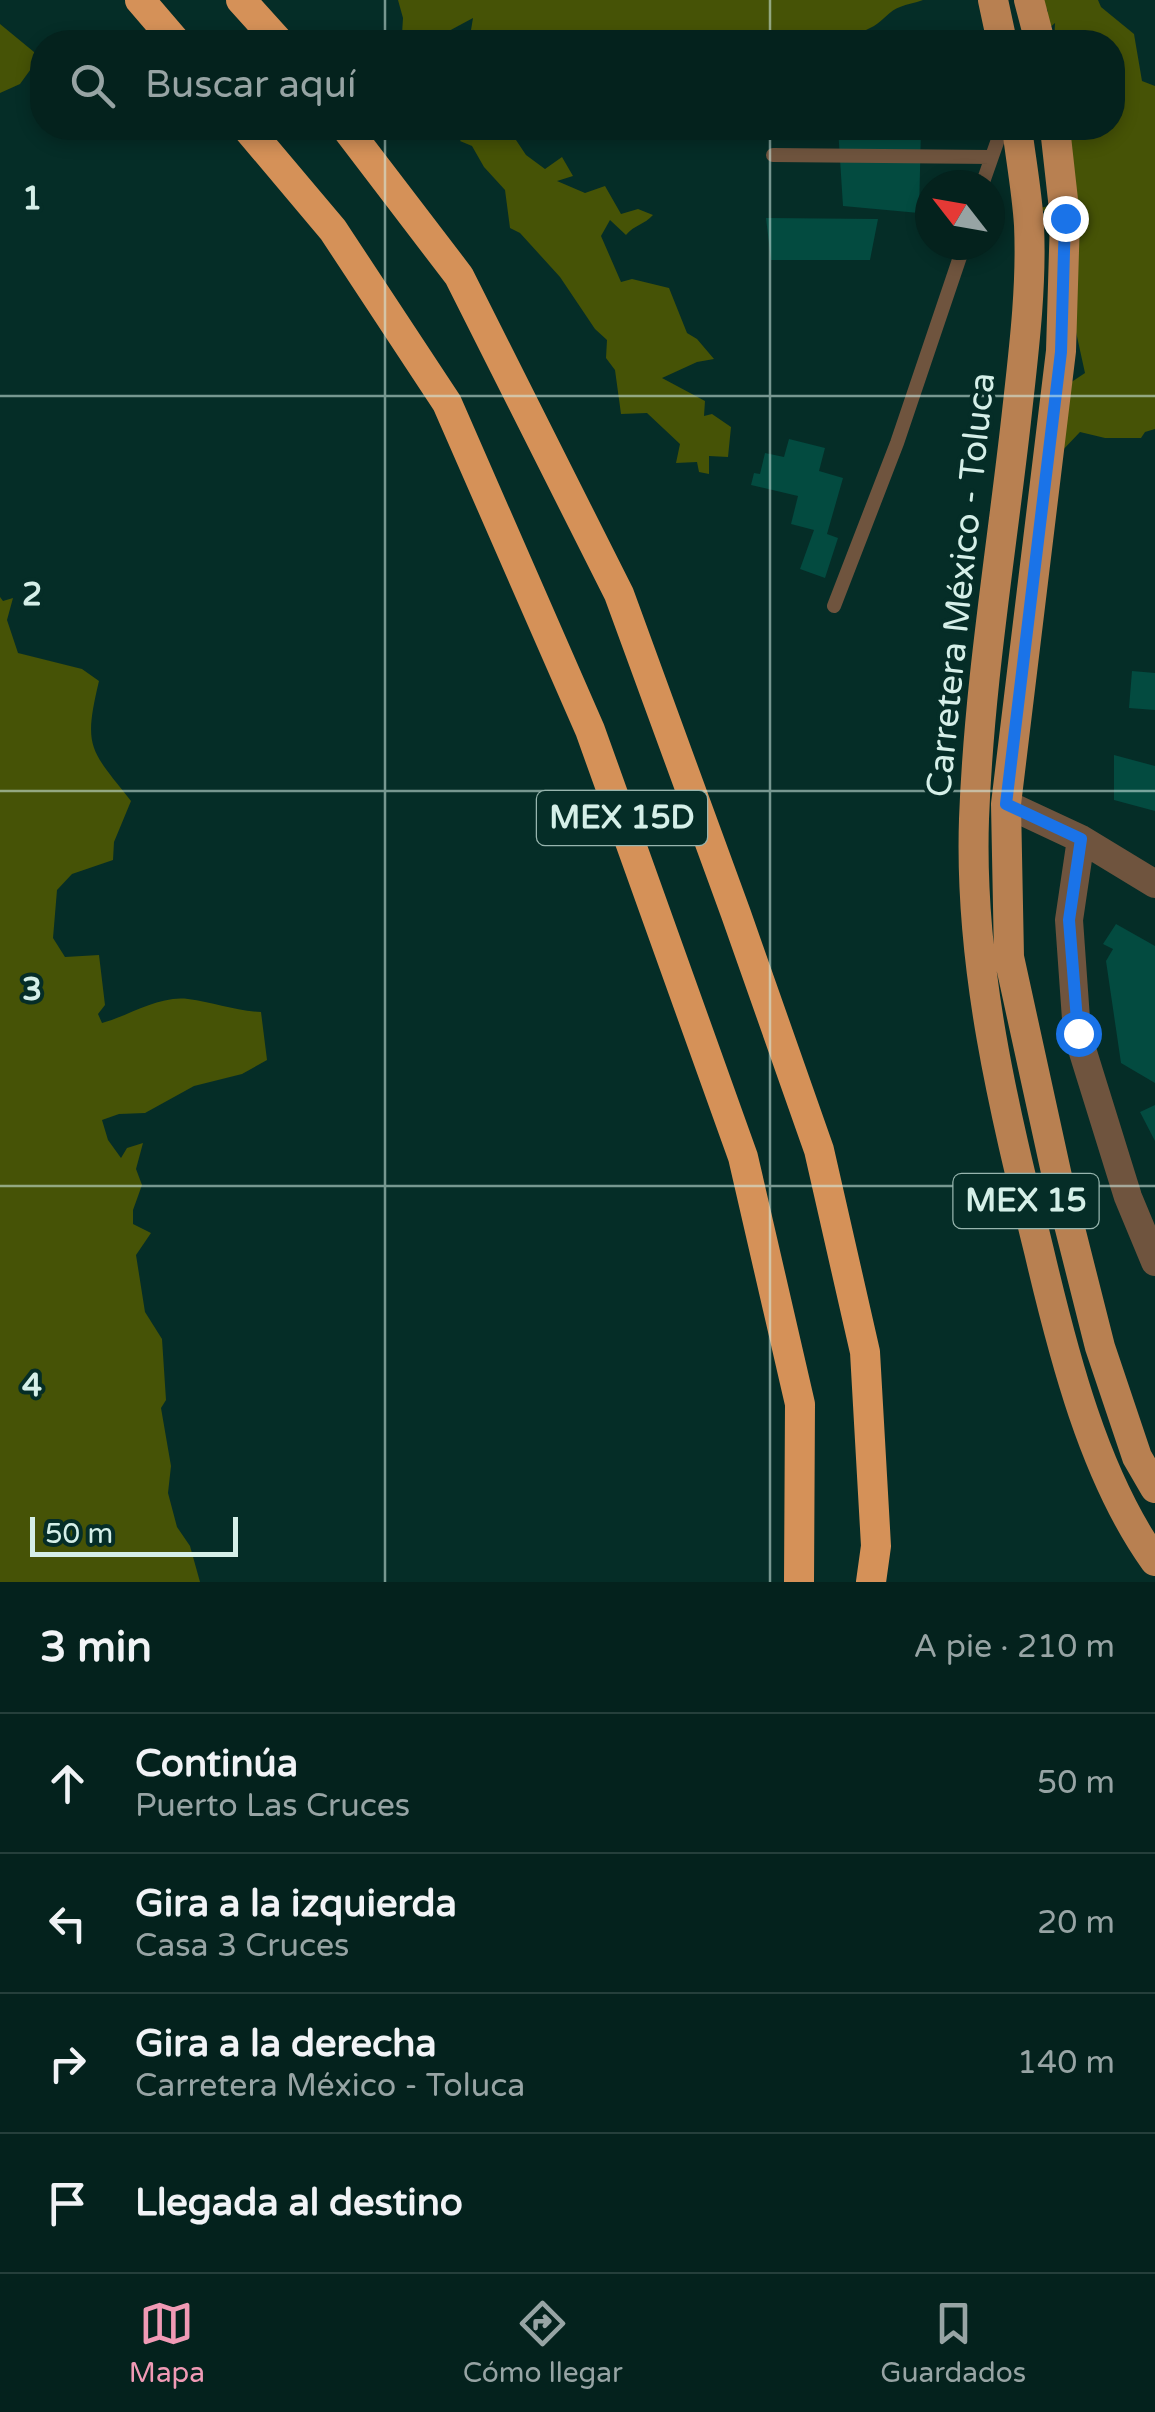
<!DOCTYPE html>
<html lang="es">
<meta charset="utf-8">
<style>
:root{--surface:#04221d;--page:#0d2a26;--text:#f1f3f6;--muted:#97a4a4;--line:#253f3b;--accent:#f09ab5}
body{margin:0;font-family:"Varela Round",sans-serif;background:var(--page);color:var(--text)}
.compass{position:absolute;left:915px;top:170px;width:90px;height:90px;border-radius:50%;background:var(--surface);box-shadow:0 5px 15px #0003;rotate:301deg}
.scale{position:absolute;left:30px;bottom:25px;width:208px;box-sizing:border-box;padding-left:10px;border:5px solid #d5efe8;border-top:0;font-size:28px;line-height:35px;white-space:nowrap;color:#d5efe8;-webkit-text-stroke:8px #052d27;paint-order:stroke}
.stop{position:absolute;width:30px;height:30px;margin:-22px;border:8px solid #1a73e8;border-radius:50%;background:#fff}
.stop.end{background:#1a73e8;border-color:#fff;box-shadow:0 2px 10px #0008}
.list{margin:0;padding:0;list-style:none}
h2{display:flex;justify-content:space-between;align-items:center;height:130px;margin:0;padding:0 40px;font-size:42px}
h2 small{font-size:32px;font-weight:400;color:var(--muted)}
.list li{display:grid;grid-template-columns:65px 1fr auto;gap:30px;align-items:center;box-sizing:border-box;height:140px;padding:0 40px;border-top:2px solid var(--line)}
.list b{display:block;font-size:38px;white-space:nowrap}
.list p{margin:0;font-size:32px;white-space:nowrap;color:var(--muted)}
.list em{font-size:32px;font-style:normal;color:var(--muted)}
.icon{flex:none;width:55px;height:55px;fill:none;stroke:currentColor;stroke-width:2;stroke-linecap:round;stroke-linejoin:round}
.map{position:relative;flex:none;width:1155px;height:1582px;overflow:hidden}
.search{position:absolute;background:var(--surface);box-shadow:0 5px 15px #0003;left:30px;right:30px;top:30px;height:110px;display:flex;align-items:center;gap:25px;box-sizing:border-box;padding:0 35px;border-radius:40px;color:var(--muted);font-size:38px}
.sheet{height:690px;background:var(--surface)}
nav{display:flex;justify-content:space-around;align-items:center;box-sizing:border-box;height:140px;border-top:2px solid var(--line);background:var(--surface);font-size:28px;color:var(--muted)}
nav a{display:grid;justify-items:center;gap:5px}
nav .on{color:var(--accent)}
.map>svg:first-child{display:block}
</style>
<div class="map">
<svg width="1155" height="1582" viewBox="0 0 1155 1582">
<rect width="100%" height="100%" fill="#052d27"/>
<path fill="#465306" d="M398,0H923C915,3 907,4 900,7C890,10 883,21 874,26C843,43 790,54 759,33L705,42H469L473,18L447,32L450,42H409L402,34L403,18Z
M1040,0H1098L1101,7L1134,34L1142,81L1155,86V429L1145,432L1141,438H1105L1080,432L1059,454L1058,391L1085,373L1069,300L1062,222L1039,208L1060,204L1045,128H1112V42H1054L1055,23L1040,36L1034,31L1048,11Z
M0,24L34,52L36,62L20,84L0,93Z
M470,128H508L526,155L545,169L562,157L573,176L557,181L585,193L605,186L621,214L638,209L653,215C644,225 634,225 626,235L610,220L601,236L621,282L632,279L669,288L687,333L697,339L714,359L697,362L662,378L705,401L704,416L712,414L731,427L728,457L709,456V474L699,472L697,462L676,463L680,444L647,413L621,414L615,370L606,358L607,340L595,329L560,277L520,233L510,228L505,190L484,167L472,146L460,141Z
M0,597L3,601L13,598L7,620L18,653L82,669L99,681C83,748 90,749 131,801L114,842L113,860L72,874L57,890L53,938L65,957L99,955L105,1005L98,1014L102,1023C128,1016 160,995 188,999C213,1002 235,1011 261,1012L267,1060L242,1074L194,1086L145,1113L119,1114L102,1120L108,1140L121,1158L127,1148L143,1143L136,1169L142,1185L133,1210V1224L151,1233L136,1255L145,1312L162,1339L166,1400L161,1408L171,1466L168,1493L177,1527L190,1546L200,1582H0Z"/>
<path fill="#034b40" d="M838,128H921L919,213L843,206Z
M766,218L878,219L870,260H771Z
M789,439L825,448L819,471L843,478L827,534L838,538L825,578L800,569L814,530L791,524L798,496L751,485L754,473L760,474L765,453L784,457Z
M1132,671L1155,673V710L1129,708Z
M1114,755L1155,766V811L1114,800Z
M1116,924L1155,946V1083L1121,1063L1106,961L1113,949L1103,944Z
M1155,1105V1141L1140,1112Z"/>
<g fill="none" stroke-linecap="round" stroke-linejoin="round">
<path stroke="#6f543e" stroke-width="14" d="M773,155L991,157
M982,185L1002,128
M834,606L897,443L964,245"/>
<path stroke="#6f543e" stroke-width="28" d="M1006,804L1081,839L1155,884
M1081,839L1069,920L1077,1033L1128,1197L1155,1262"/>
<path stroke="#b88051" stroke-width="30" d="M993,0L1002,42
M1029,0L1040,42
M1017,128C1021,160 1027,193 1029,225C1032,289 1023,357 1016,421C1001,554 979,685 974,819C969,967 1004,1109 1039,1251C1063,1353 1094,1476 1155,1561
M1055,128L1065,218L1061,351L1006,804L1009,957L1058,1181L1100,1347L1137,1457L1155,1488"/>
<path stroke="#d59158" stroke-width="30" d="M140,0L176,42
M241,0L279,42
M247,128L333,230L447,403L590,730L743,1157L800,1404L799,1582
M346,128L459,276L619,594L736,914L819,1150L865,1352L876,1546L871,1582"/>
</g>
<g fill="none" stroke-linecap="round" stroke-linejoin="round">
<path stroke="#1a73e8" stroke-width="12" d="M1065,218L1061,352L1006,804L1081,839L1069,920L1078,1033"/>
</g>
<path fill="none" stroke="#d5efe8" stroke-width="2.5" stroke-opacity="0.55" d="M385,0V42M770,0V42M385,128V1582M770,128V1582M0,396H1155M0,791H1155M0,1186H1155"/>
<g text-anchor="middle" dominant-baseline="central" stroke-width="8" stroke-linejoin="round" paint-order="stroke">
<g fill="#052d27" stroke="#97b5ae" stroke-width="2.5">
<rect x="537" y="791" width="170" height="54" rx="8"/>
<rect x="953.5" y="1174" width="145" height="54" rx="8"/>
</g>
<g font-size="32" font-weight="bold" fill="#d5efe8">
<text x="622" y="818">MEX 15D</text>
<text x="1026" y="1201">MEX 15</text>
</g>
<g font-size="35" fill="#d5efe8" stroke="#052d27">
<text transform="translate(961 585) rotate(-84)">Carretera México - Toluca</text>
</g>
</g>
<g font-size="32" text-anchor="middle" font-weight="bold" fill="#d5efe8" stroke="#052d27" stroke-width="8" stroke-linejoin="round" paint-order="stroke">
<text x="32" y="209">1</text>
<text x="32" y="605">2</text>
<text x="32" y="1000">3</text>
<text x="32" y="1396">4</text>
</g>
</svg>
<svg class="compass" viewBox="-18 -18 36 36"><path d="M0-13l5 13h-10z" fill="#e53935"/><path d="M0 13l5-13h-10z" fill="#97a4a4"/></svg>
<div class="scale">50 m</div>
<div class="stop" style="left:1078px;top:1033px"></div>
<div class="stop end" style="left:1065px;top:218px"></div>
<div class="search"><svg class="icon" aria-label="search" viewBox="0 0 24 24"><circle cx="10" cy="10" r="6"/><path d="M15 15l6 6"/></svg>Buscar aquí</div>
</div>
<section class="sheet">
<h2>3 min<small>A pie · 210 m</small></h2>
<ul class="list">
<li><svg class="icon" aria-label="ahead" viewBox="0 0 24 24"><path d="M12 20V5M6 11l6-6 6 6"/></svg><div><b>Continúa</b><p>Puerto Las Cruces</p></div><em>50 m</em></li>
<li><svg class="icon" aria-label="left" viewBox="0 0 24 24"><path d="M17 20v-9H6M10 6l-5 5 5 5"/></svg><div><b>Gira a la izquierda</b><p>Casa 3 Cruces</p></div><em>20 m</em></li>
<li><svg class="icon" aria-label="right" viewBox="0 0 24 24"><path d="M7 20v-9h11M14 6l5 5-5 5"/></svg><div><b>Gira a la derecha</b><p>Carretera México - Toluca</p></div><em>140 m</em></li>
<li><svg class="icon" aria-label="arrive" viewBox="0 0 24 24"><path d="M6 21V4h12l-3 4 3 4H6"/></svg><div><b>Llegada al destino</b></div></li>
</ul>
</section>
<nav>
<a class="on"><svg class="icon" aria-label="map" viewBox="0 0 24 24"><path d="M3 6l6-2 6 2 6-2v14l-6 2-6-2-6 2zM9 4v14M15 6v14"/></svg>Mapa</a>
<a><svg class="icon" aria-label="directions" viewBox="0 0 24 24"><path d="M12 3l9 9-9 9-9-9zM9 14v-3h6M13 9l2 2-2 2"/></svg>Cómo llegar</a>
<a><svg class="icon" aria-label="saved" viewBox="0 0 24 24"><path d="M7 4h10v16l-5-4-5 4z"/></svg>Guardados</a>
</nav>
